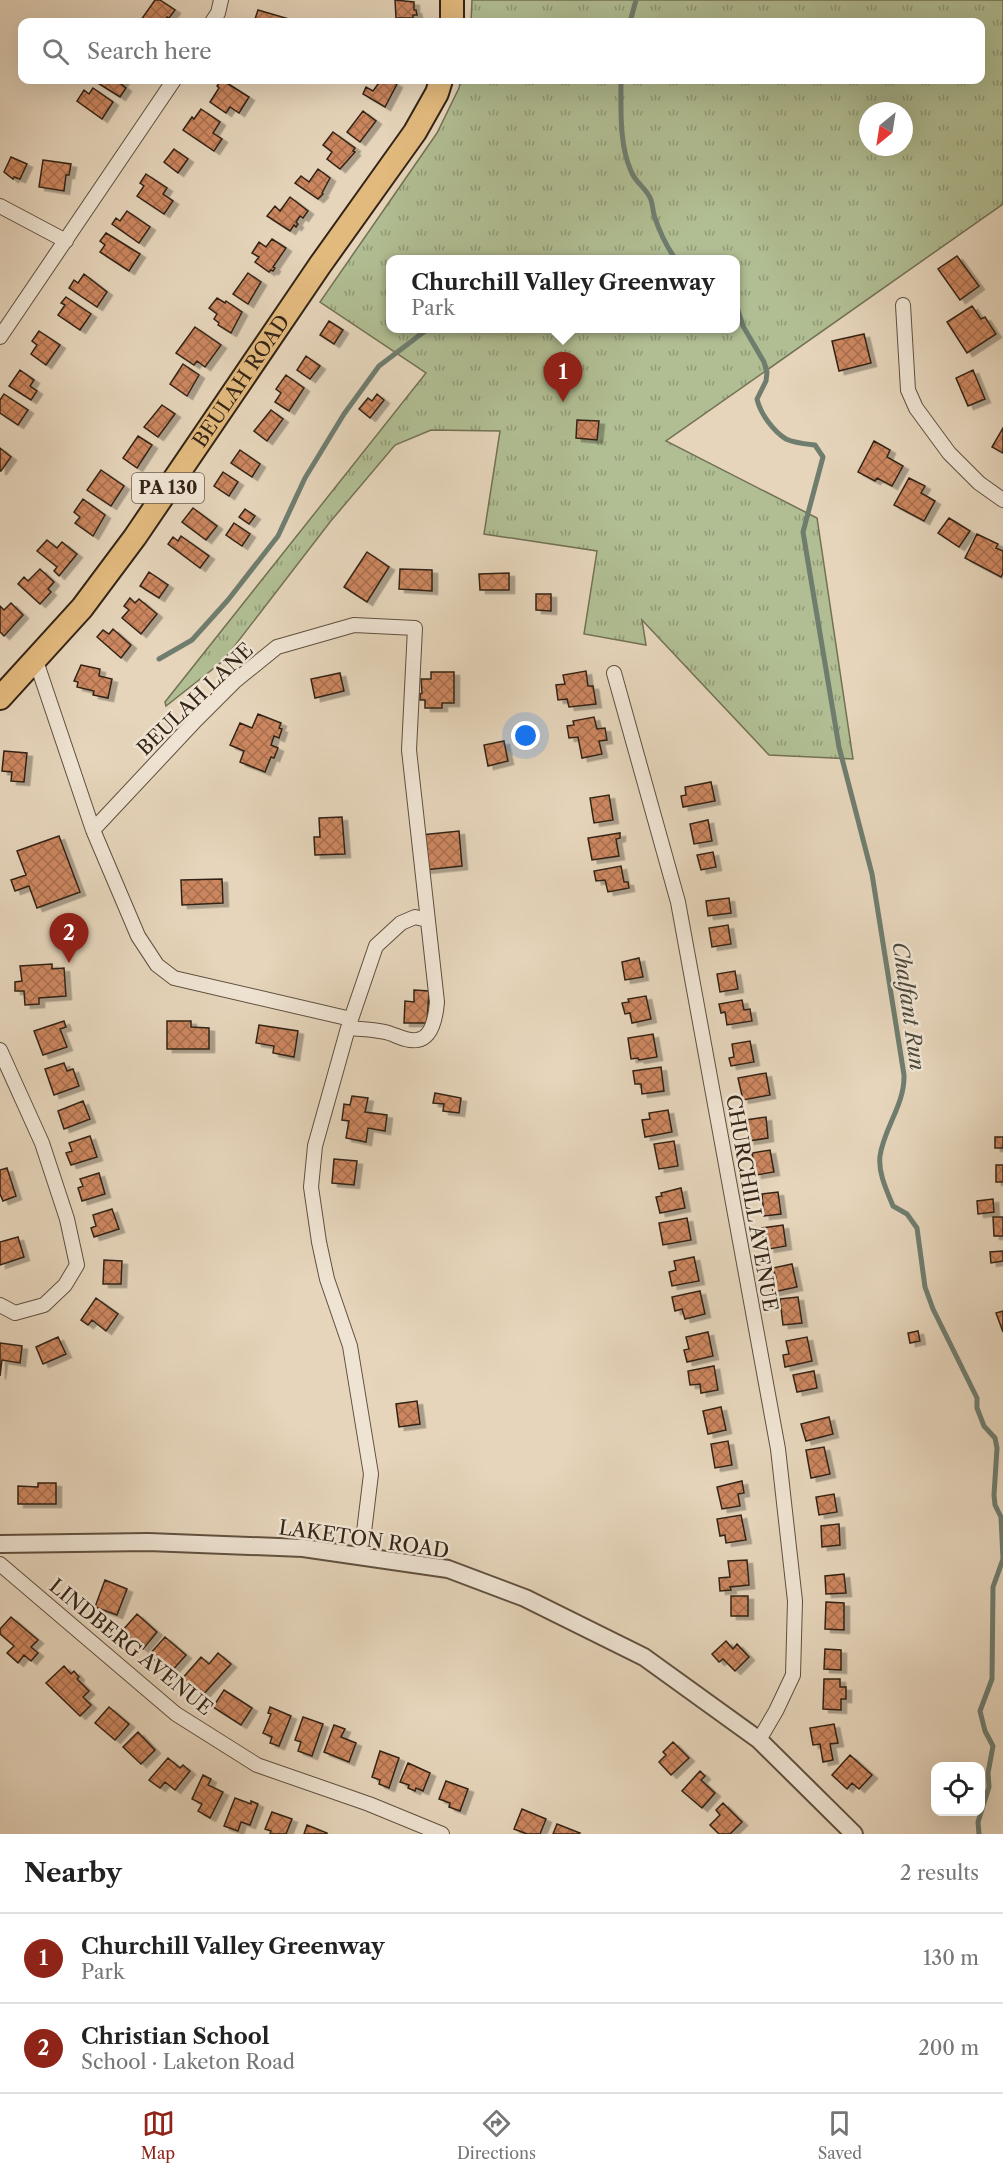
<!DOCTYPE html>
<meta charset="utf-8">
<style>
:root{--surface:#fff;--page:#f2f2f2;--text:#222;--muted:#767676;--line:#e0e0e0;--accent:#8f2418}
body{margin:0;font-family:"Libre Caslon Text",serif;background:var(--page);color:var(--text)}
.controls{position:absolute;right:18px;bottom:18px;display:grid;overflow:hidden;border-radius:12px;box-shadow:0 6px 24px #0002}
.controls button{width:54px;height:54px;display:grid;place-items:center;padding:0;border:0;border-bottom:2px solid var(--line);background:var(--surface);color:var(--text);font:30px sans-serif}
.compass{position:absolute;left:859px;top:102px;width:54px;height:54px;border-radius:50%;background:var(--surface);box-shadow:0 6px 24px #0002;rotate:210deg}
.you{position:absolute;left:526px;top:736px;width:21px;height:21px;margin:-15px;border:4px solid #fff;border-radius:50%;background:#1a73e8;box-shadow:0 0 0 9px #1a73e833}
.badge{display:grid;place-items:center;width:39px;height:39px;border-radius:50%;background:var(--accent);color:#fff;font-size:20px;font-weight:700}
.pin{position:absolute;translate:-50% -50px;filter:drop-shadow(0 2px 3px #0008)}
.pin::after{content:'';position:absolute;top:32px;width:21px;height:18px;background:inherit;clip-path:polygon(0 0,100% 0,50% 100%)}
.popup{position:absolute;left:386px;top:255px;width:354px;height:78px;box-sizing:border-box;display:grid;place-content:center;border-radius:12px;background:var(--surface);filter:drop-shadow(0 2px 4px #0005);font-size:20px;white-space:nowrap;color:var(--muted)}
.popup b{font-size:22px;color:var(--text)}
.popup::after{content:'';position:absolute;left:50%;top:100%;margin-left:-12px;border:12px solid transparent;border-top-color:var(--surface)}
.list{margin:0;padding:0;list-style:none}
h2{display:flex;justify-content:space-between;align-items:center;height:78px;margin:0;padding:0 24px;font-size:26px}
h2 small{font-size:20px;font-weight:400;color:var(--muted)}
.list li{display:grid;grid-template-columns:39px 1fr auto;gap:18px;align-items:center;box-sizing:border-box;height:90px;padding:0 24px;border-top:2px solid var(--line)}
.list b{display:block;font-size:22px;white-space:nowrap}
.list p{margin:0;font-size:20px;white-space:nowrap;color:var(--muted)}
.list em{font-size:20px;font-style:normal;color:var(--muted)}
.icon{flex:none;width:33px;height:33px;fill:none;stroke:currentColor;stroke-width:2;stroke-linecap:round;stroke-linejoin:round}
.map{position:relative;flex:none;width:1003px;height:1834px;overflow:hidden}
.search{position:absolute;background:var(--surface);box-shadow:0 6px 24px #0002;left:18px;right:18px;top:18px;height:66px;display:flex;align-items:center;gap:15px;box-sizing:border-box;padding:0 21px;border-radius:12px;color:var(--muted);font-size:22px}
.sheet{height:258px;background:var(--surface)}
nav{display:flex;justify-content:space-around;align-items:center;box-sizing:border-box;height:84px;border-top:2px solid var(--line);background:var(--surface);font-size:16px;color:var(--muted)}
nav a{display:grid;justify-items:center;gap:3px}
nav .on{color:var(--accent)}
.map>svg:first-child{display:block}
</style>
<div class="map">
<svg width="1003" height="1834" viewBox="0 0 1003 1834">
<defs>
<pattern id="grass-tufts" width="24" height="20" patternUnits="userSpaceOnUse" patternTransform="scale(1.5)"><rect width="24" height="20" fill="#b1be93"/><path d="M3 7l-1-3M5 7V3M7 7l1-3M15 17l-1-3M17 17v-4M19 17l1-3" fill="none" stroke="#919a77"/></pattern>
<pattern id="building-cross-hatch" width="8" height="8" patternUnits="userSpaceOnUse" patternTransform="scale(1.5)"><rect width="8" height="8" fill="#cd8760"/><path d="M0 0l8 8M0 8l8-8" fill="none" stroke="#a76e4e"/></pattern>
<filter id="shadow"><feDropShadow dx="5.5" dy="3.5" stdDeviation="0" flood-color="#0004"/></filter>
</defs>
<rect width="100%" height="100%" fill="#e6d5bb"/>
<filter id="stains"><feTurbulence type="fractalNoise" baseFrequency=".00333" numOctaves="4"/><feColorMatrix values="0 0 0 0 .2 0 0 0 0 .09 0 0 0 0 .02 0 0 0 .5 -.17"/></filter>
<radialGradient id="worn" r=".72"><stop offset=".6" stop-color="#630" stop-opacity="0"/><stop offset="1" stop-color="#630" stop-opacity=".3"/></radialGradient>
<path fill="url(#grass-tufts)" stroke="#727154" stroke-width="1.5" fill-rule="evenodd" d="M472,0H1003V204L666,441L817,518L853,759L769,755L642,620L646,645L584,634L597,551L484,534L500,431L431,430L395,445L330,522L223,661L166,706L165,702L426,373L320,302L437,133L459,88L461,80H980V22H471ZM868,111H904V147H868ZM390,260H736V328H390Z"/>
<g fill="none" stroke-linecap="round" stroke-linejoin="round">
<path stroke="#6f7d6f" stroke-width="5" d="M630,22L636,0
M621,80C621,108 619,144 631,171C636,184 647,188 651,200C653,206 653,213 655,218C660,233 667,247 676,260
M736,304L743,326L764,362L767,372L766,381L757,399C760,413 773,431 786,439C794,443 806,444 815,445L823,457L803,532L839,747L872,874L904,1075C905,1104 884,1128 880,1156C878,1173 887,1191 893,1206L907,1214L917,1228L925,1287L933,1309L977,1398V1408L984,1426L995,1438L997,1448L994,1495L995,1505L1001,1517L1003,1559L993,1587L992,1679L980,1711L985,1731L993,1746L988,1773L989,1787L978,1822L979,1834
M159,659L192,640L228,600L278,536L305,478L344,414L379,366L429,328"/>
</g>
<path fill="url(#building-cross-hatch)" stroke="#332416" stroke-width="1.5" filter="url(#shadow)" d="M155,0H160L175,10L169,18L167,17L164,21L166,22H145L141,20Z
M395,0L414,2V10H416L417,15H413V18H396Z
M258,10L289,19L288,22H257L258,20L255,19Z
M93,80H124L121,84L126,88L120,97Z
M222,80L249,97L239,113L230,107L226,113L210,102L219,88L217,86Z
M381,80H389L397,84L385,107L363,94L366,87L373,91Z
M93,88L113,102L102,119L77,101L84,90L89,94Z
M201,109L220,122L213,133L222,139L214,151L183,130L192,117L194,119Z
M363,111L376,121L360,142L347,132Z
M333,132L355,148L353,151L355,152L340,169L327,159L332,152L323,145Z
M174,149L188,159L178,173L164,162Z
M11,157L27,164L20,179L14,177L13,179L4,172Z
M43,160L71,164L69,175H66L64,191L39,187Z
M318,169L330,178L322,193L323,194L318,199L295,183L301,176L309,182Z
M146,174L167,188L163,194L173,201L164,214L137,196L144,186L140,183Z
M290,197L308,211L303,218L300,216L296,222L298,224L296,227L294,225L290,231L267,216L275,206L280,211Z
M127,211L150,227L139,243L112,224L116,218L120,221Z
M106,233L140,254L129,271L100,252L105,245L100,241Z
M272,239L286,248L273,267L275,268L273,271L271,270L269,272L255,262L259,257L252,253L259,242L266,247Z
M957,256L979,286L960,300L938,269Z
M248,273L261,282L248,304L233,294Z
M84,274L107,292L97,307L69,288L74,280L78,283Z
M66,297L91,314L80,330L58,315L65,305L61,303Z
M217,298L225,303L226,301L242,312L231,333L218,325L219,323L214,319L217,314L209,308Z
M972,306L981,319L985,317L996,334L967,353L947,322Z
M329,321L343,330L334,344L320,335Z
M195,327L221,345L205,367L197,361L194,365L176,353Z
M39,331L60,345L46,365L31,354L37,345L32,341Z
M864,334L871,363L839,371L832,341Z
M306,356L320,366L310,379L297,370Z
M183,364L199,375L187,396L170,384Z
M20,370L34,380L30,386L37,391L31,400L9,386Z
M973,370L985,399L968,406L956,378Z
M286,375L304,388L289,411L275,402L281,393L276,389Z
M4,394L28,410L18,425L0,413V400Z
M377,394L384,400L370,418L359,409L368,398L372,401Z
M162,405L175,414L158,437L144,427Z
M271,410L283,419L267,441L254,431Z
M577,420L599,421L597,440L576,438Z
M1003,428V453L992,447Z
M138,436L152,445L137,468L123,458Z
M874,441L890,450L887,457L903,466L892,486L877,478L875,481L858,472Z
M0,448L11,457L1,471H0Z
M240,450L260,464L252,477L231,463Z
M101,470L124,486L111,506L87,490Z
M223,472L238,482L229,496L214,486Z
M909,478L925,486L921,493L935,501L924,521L894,505Z
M83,499L105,515L93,536L75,523L80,517L74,512Z
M193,508L217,526L206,540L182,522Z
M245,509L255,516L249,524L239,517Z
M949,518L970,531L959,547L938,533Z
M234,523L250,534L242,546L226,535Z
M977,534L998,544L996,548L1003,551V573L1001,577L965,558Z
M181,536L209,556L200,568L168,544L173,537L178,541Z
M47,540L57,548L62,542L77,554L59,576L54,571L57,567L37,551Z
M367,552L389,567L367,602L344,587Z
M40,569L54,582L48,589L51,592L40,604L18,584L24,577L28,581Z
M400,569L432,570V591L399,589Z
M149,572L168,585L159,598L140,586Z
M509,573V590H480L479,574Z
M536,594H551V611L536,610Z
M130,598L135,603L139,599L157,614L141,634L122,618L129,610L124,606Z
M11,603L23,615L4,636L0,632V606L4,610Z
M113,629L131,645L121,658L97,637L103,630L109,634Z
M81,665L100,669L99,676L112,679L108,698L93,695L94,691L77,687L78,682L74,681Z
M586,671L588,686H593L596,704L569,707L567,699L558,700L556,685L565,684L563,675Z
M431,672H454V703H442V708H425V700H420V694L422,693L421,679H431Z
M340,673L344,691L315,698L311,679Z
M258,714L281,723L279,728L282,729L279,738L274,736L271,745L278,748L274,758L271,757L265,772L240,762L244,751L230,745L240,723L252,728Z
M594,717L597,729L605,728L607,740L599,741L602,754L582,758L578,737L569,738L567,726L574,725L573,721Z
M504,741L508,761L488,766L484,745Z
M4,751L27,753L24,782L11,781L12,772L2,771Z
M711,782L715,801L683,807L681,796L686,795L685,787Z
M609,795L613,820L594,823L590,798Z
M342,817L345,854L315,855L314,837H320L319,818Z
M708,820L712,841L694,844L690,824Z
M459,831L462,866L424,870L421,835Z
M620,833V838L616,839L619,856L592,860L588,838Z
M59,836L80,892L37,908L29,886L15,891L11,880L26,875L17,851Z
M713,852L716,867L701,870L697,855Z
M621,866L624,882H628L629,888L608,892L605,880L596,881L594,871Z
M222,879L223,903L182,905L181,880Z
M729,898L731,913L708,916L706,901Z
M728,925L731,944L712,947L709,928Z
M639,958L643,977L625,980L622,962Z
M52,964V969L64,968L66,996L39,998V1004L25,1005L24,991H15V982L22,981L20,966Z
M735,971L738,989L720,992L717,974Z
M414,990L429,991L427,1023H404L405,1001L414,1002Z
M646,996L651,1019L632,1023L630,1013L625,1014L622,1003L629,1002L628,999Z
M742,1000L744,1010L750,1009L752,1021L727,1025L725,1012L721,1013L719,1004Z
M64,1021L66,1027L60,1029L67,1047L43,1055L34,1031Z
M167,1021H191V1027L209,1028V1049H167Z
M259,1025L298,1031L294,1057L273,1053L274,1046L256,1043Z
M653,1034L657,1057L639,1060L638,1058L631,1059L628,1038Z
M750,1041L754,1062L731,1066L729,1058L734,1057L732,1044Z
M64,1063L67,1071L73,1069L79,1086L54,1095L45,1069Z
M661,1067L664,1091L642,1094L641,1084H635L633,1071Z
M766,1073L770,1095L743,1100L738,1078Z
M435,1093L461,1098L459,1113L443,1111L444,1104L433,1103Z
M352,1096L368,1098L365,1112L387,1115L385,1131L368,1128L366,1142L346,1138L349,1121L342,1120L344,1104L350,1105Z
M83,1101L90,1119L64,1129L58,1111Z
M668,1110L672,1132L645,1137L642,1120L650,1119L649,1113Z
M766,1117L768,1138L749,1141L746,1120Z
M90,1136L97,1157L71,1165L66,1153L72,1151L69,1143Z
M995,1137H1003V1148H995Z
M674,1141L678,1166L659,1169L654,1144Z
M770,1150L774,1172L756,1175L752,1153Z
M334,1159L357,1161L354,1185L332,1183Z
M996,1165H1003V1182H996Z
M7,1168L16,1196L3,1201L0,1194V1170Z
M99,1173L105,1194L82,1201L78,1188L83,1186L80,1179Z
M681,1188L685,1208L660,1213L656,1197L662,1196L661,1193Z
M778,1192L781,1214L764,1216L762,1194Z
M993,1199L994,1212L978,1214L977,1201Z
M112,1209L119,1229L94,1237L91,1228L96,1226L93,1215Z
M993,1217H1003V1236H994Z
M687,1218L691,1240L663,1245L659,1223Z
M783,1225L786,1246L769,1249L767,1237H763L762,1228Z
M18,1237L24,1257L0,1265V1242Z
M1003,1251V1261L991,1263L990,1252Z
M694,1257L699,1281L672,1286L669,1272L676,1270L674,1261Z
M104,1260L122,1261L121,1284H103Z
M792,1264L797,1287L773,1292L771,1279L776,1278L773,1268Z
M700,1291L705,1314L685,1319L682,1309L675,1311L672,1297Z
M798,1297L802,1323L783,1325L780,1299Z
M96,1298L118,1314L106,1331L92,1320L88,1325L81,1320Z
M1003,1311V1332L996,1313Z
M918,1331L920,1341L910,1343L908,1333Z
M708,1332L713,1356L687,1362L684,1350L689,1349L686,1337Z
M58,1337L66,1354L43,1364L36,1347Z
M807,1337L812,1361L785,1367L783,1355L789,1354L786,1341Z
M0,1343L22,1346L20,1363L2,1360L0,1376Z
M714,1366L718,1390L701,1393L700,1384L690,1385L688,1371Z
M814,1371L817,1388L797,1392L793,1375Z
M417,1401L420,1424L399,1427L396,1404Z
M721,1407L726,1430L708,1434L703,1411Z
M829,1417L833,1434L806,1441L801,1424Z
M728,1441L732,1465L715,1468L711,1444Z
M824,1447L830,1474L811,1478L806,1450Z
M742,1481L744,1493L738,1494L740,1506L722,1509L717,1487Z
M38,1483H56V1504H18V1486L38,1487Z
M834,1494L837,1512L819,1515L816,1497Z
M741,1515L746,1540L726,1543L725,1535L720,1536L717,1519Z
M839,1524L840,1545L822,1547L821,1526Z
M747,1560L749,1585L730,1587L731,1590L720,1591L719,1578L730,1577L728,1561Z
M844,1574L846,1593L826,1594L825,1576Z
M105,1580L127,1589L117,1615L95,1607Z
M731,1596H748V1616H731Z
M826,1602L844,1603V1630L825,1629Z
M137,1614L157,1632L143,1649L122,1631Z
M11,1617L38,1640L31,1647L38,1653L31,1661L24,1655L18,1663L7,1653L14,1646L0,1634V1629Z
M165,1637L186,1655L170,1673L149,1655Z
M726,1641L733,1649L737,1644L749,1657L735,1671L723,1659L719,1662L712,1654Z
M825,1649L841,1650V1670L824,1669Z
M218,1653L231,1664L202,1696L191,1685L189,1687L181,1680L201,1657L209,1664Z
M64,1666L71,1674L74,1671L79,1677L77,1679L89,1691L83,1697L91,1705L80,1716L46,1683Z
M824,1679H840V1687H846V1699H841V1710L823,1709Z
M224,1690L252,1708L241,1725L213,1707Z
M109,1707L129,1724L115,1740L95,1723Z
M270,1707L291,1716L279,1746L270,1743L272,1737L263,1733L271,1714L268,1713Z
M303,1717L323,1724L312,1756L298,1751L301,1742L295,1740Z
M834,1724L838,1743L830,1744L833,1760L823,1762L820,1744L813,1745L810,1728Z
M334,1725L345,1729L341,1737L356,1743L349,1762L324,1752Z
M138,1732L155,1750L141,1764L123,1747Z
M673,1742L689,1758L671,1775L659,1762L666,1755L663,1752Z
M380,1751L399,1758L389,1788L379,1784L380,1780L372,1777Z
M850,1755L872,1775L859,1789L852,1783L847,1789L832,1775Z
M168,1758L180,1768L183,1765L190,1771L175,1790L165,1782L160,1788L149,1780Z
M408,1763L430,1773L423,1791L416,1788L415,1791L408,1788L409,1785L400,1782Z
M700,1771L705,1776L701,1780L715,1793L702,1808L682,1791Z
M203,1775L211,1779L208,1785L223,1792L210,1818L198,1811L202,1804L192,1799Z
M446,1781L468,1789L460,1811L449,1807L450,1803L439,1799Z
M235,1798L251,1804V1801L258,1804L250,1825L241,1822L238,1831L224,1826Z
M723,1803L742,1822L730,1834H719L710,1825L720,1815L716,1810Z
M522,1809L546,1819L540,1834H527L514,1829Z
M272,1812L292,1819L286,1834H270L271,1831L265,1829Z
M557,1824L580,1833L579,1834H553Z
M307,1825L327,1833V1834H304Z"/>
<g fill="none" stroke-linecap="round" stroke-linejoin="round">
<g stroke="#60503f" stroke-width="16">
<path id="minor" d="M212,22L218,13L221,0
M0,206L66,241
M903,305L908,390L916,408L949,453L979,483L1003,500
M0,337L174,80
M35,658L93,830L138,936L157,965L174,978L351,1019
M614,673L678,902L778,1449L795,1601L793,1675L776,1711L759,1740
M93,830L196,720L235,681L277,647L354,625L415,628L409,750L437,1002C436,1014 433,1038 417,1040C406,1042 395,1034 385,1032C373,1029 360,1029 348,1028
M0,1050L42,1143L67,1219L77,1265L65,1285L44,1305L15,1313L0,1305
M361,1557L371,1474L350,1346L327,1279L319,1242L311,1187L315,1146L348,1028L376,946L401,923L415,917L427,920
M0,1564L176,1714L257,1765L369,1804L442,1834"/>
</g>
<g stroke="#60503f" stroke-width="20">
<path id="tertiary" d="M0,1544L148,1542L303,1548L448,1569L525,1598L644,1657L759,1740L854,1834"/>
</g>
<g stroke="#332416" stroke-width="26">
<g id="primary">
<path d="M452,0V22"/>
<path id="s1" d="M0,698L82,608L135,537L320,265L415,132L437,93L441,80"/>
</g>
</g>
<use href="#minor" stroke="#efe4d3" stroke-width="14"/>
<use href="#tertiary" stroke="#efe4d3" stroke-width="16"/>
<use href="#primary" stroke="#e3ba7e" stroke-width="22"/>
</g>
<g text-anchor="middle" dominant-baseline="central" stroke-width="5" stroke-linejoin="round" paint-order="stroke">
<rect fill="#efe4d3" stroke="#6b5e4f" stroke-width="1.5" x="132" y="473" width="72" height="30" rx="4.5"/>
<g font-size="18" font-weight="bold" fill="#332416">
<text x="168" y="488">PA 130</text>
</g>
<g font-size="20" fill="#332416" stroke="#efe4d3">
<text stroke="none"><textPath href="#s1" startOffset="399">BEULAH ROAD</textPath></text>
<text transform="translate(195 699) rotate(-44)">BEULAH LANE</text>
<text transform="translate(752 1203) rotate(80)">CHURCHILL AVENUE</text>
<text transform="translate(364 1539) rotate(8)">LAKETON ROAD</text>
<text transform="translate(131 1647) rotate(39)">LINDBERG AVENUE</text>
</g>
<g font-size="21" font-style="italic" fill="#4c493b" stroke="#efe4d3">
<text transform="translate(909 1006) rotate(82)">Chalfant Run</text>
</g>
</g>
<rect width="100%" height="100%" filter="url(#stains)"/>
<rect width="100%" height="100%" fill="url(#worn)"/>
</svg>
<div class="controls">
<button><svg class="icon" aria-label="locate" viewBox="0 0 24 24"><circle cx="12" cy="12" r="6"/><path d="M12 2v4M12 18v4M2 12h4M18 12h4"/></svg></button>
</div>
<svg class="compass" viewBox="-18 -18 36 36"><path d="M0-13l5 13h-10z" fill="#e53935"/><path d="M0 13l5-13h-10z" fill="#767676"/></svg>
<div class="you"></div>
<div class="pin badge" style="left:563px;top:402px">1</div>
<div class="popup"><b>Churchill Valley Greenway</b>Park</div>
<div class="pin badge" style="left:69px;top:963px">2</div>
<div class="search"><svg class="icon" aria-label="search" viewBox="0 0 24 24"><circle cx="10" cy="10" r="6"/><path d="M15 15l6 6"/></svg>Search here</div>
</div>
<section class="sheet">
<h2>Nearby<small>2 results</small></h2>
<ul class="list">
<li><span class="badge">1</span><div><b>Churchill Valley Greenway</b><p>Park</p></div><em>130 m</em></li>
<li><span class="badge">2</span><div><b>Christian School</b><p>School · Laketon Road</p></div><em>200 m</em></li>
</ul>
</section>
<nav>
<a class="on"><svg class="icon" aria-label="map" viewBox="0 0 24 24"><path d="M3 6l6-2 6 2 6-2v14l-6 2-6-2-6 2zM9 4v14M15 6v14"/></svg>Map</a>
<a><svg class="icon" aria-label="directions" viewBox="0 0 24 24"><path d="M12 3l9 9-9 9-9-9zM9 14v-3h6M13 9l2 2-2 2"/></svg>Directions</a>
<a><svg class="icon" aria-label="saved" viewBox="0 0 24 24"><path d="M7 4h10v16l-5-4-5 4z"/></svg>Saved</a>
</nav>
